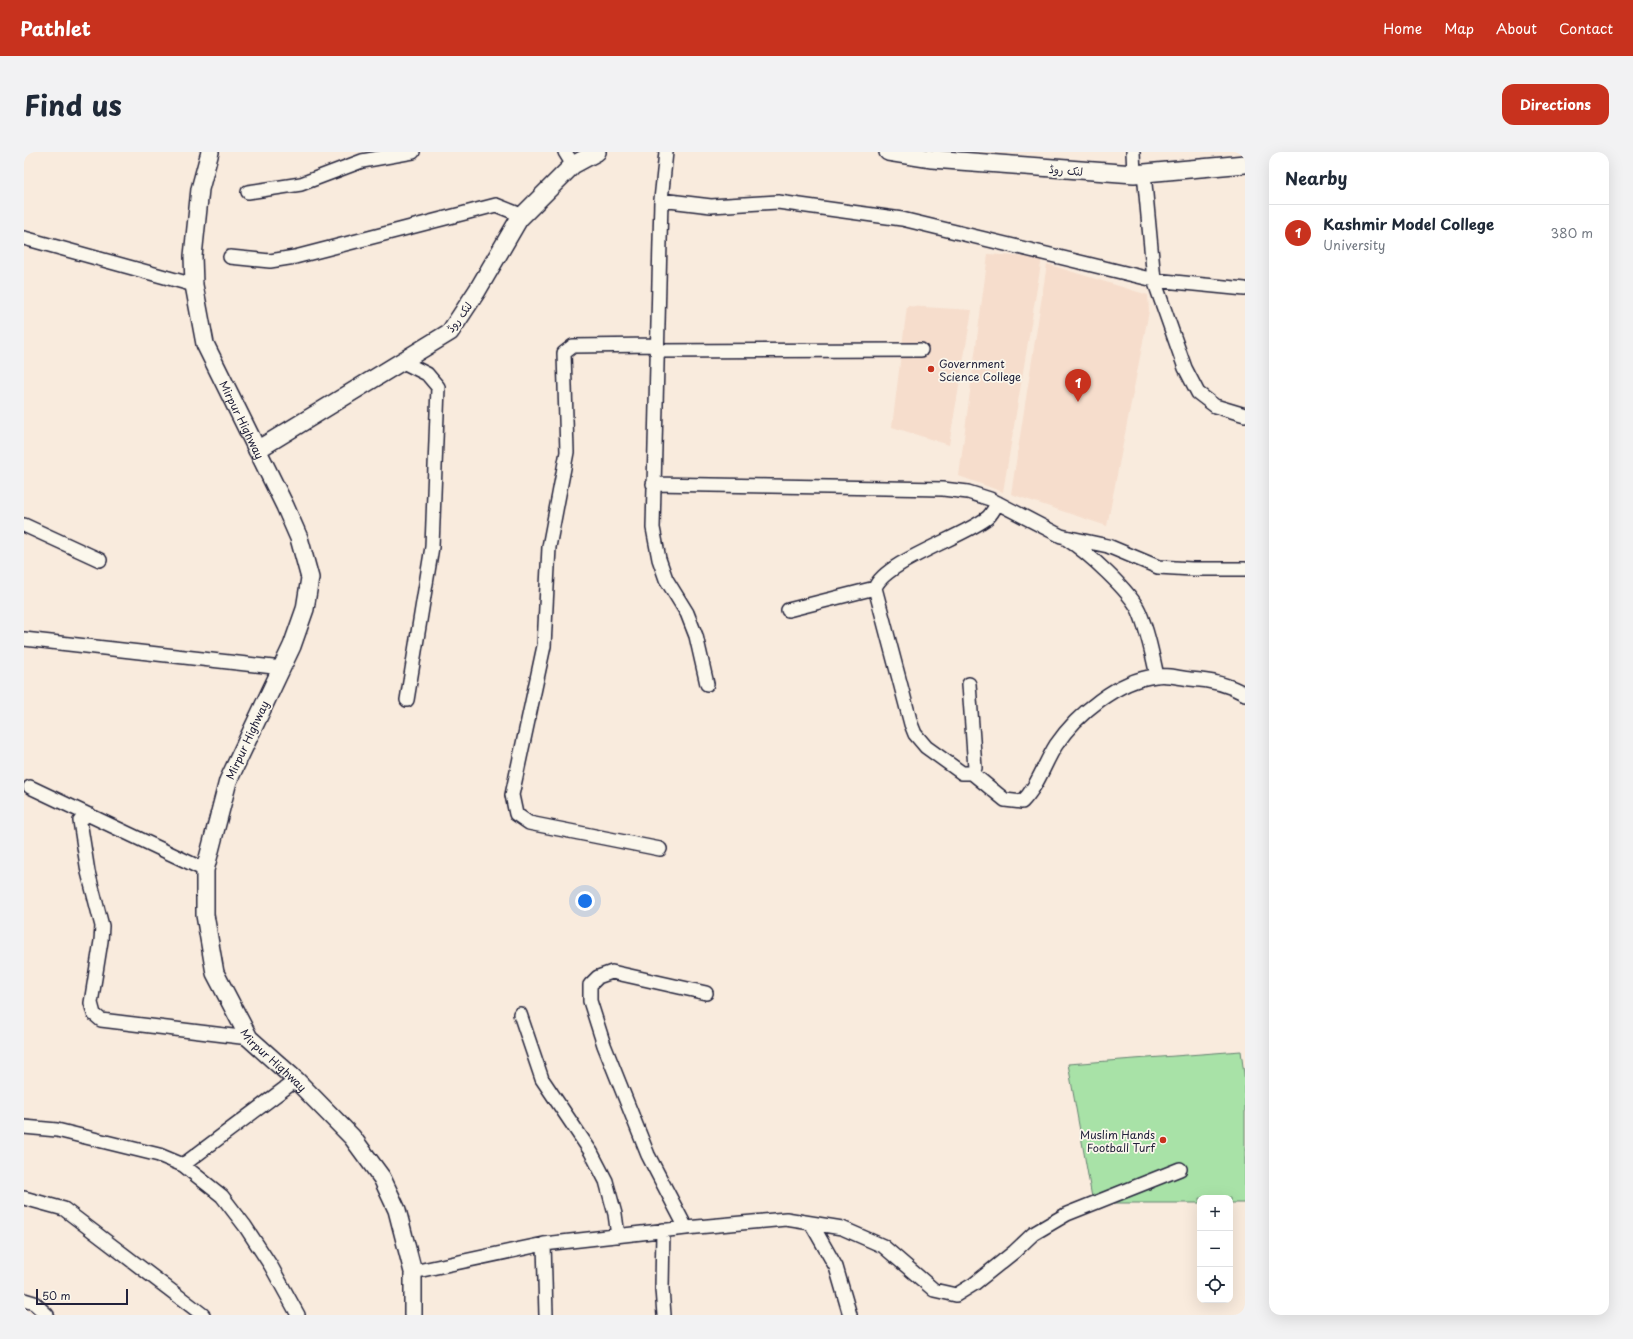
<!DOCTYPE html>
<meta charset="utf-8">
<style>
:root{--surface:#fff;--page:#f2f2f3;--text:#1f2937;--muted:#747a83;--line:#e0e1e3;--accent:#c8321e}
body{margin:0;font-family:"Playpen Sans","Playpen Sans Arabic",sans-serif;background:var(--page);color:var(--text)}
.controls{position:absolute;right:12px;bottom:12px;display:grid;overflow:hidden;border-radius:8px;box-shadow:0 4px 16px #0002}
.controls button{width:36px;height:36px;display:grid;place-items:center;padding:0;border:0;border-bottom:1px solid var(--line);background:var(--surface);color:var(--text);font:20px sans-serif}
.scale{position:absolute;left:12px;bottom:10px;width:92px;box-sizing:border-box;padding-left:4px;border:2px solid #22223b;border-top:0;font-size:11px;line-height:14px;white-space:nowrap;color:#22223b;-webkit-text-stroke:3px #fbf7ec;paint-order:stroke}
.you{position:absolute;left:561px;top:749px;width:14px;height:14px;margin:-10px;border:3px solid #fff;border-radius:50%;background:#1a73e8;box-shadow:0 0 0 6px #1a73e833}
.badge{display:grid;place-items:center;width:26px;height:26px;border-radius:50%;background:var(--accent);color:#fff;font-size:13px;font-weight:700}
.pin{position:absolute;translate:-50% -33px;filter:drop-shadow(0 1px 2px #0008)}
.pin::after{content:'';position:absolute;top:21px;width:14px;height:12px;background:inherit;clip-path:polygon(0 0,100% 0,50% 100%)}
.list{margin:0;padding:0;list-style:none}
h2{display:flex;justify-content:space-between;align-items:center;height:52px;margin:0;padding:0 16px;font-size:17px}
h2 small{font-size:13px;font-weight:400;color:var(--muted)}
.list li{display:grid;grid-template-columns:26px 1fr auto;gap:12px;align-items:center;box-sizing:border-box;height:56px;padding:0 16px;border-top:1px solid var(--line)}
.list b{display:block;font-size:15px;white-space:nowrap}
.list p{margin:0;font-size:13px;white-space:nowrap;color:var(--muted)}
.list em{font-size:13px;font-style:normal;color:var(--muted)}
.icon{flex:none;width:22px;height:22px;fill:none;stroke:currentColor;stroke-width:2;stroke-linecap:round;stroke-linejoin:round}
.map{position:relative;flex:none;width:1221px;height:1163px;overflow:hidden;border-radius:12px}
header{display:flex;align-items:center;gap:24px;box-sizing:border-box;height:56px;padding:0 20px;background:var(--accent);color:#fff}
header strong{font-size:19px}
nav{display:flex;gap:22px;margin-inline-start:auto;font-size:14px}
.intro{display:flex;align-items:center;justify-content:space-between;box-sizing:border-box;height:96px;padding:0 24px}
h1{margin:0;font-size:28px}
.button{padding:10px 18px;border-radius:12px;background:var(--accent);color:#fff;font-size:14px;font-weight:700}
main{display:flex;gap:24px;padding:0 24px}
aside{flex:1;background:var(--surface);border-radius:12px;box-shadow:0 4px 16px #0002}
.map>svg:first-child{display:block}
</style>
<header>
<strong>Pathlet</strong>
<nav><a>Home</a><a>Map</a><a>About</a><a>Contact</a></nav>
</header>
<div class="intro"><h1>Find us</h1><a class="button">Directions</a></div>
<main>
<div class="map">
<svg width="1221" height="1163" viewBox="0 0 1221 1163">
<rect width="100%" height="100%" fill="#f9ebdd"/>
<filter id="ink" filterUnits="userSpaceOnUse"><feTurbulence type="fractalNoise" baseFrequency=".025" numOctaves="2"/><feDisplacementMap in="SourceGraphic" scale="8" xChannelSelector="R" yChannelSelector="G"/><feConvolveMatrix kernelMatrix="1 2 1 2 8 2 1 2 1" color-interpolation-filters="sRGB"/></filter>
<g filter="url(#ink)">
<path fill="#f6ddcc" d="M964,102L1018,106L979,340L935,324Z
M1023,112L1124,143L1125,159L1083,374L987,342Z
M883,154L948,158L925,293L868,275Z"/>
<path fill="#a8e2a7" stroke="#658271" d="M1217,899L1221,930V1051H1206V1046H1176V1051H1069L1044,912Z"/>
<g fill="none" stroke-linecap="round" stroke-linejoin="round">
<g stroke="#22223b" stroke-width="16">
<path id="minor" d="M541,0L549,13
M642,0L637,48L629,376L635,407L642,427L663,461L672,484L683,532
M1109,0L1110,22
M1120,21L1130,128L1161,216L1174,241L1191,254L1221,263
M224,40L277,32L338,9L389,0
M637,48L687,54L754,50L878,67L1130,128L1221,137
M0,86L170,133
M206,105L246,109L271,105L472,53L492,61L495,67
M632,193L549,194L540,201L543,300L525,395L520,494L488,643L492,662L505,671L636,697
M632,199L897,198
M377,209L403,222L414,235L408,395L383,548
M629,332L919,337L944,340L966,347L1037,384L1084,394L1134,415L1168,417H1221
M974,351C970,356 968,362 963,366C939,385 860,410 851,436L887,572L891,582L902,595L938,621H948L981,648L998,650C1014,634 1020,612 1032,593C1053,562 1094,528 1132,524C1143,522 1155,526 1166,527C1185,528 1204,532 1221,542
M0,373L76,408
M1044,388C1063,400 1106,439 1115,459C1124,480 1128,501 1133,524
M764,458L851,436
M0,487L258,516
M945,532L951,616L948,621
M6,635L181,718
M66,663L61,664L56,669L64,720L78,774L77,789L67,851L70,862L77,868L225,886
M496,862L518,927L567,1000L582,1029L591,1062L594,1084
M0,975L33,978L135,1003L159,1013L198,1044L221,1074L247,1114L274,1163
M159,1013L272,928
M0,1046L40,1057L179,1163
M787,1071L812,1115L826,1163
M662,1076L624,1003L580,893L566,849V833L574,825L588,820L682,841
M639,1078L638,1137L640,1163
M520,1092L522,1163
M389,1120L520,1092L662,1076L762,1067L818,1076L859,1094L910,1138L932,1143L950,1132L990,1100L1009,1082L1043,1062L1156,1017
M0,1148L10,1151L23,1163"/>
</g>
<g stroke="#22223b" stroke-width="20">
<g id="major">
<path id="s1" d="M186,0L176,37L169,104L170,133L181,192L261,354L275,386L286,426L281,457L268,494L204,629L181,718V763L191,821L225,886L272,928L328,985L358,1026L373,1058L389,1120V1163"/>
<path d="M864,0L908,7L1110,22L1221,12"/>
<path d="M233,298L426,180L453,139L495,67L549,13L573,0"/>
</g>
</g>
<use href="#minor" stroke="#fbf7ec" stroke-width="13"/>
<use href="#major" stroke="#fbf7ec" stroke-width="17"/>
</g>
</g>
<g fill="#c8321e" stroke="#fbf7ec" stroke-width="1.5">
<circle cx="907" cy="217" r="4"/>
<circle cx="1139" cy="988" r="4"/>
</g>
<g text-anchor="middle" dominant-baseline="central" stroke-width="3.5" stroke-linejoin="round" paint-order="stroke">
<g font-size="11" fill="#22223b" stroke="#fbf7ec">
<text transform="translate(1042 18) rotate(5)">لنک روڈ</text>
<text transform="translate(435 165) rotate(-53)">لنک روڈ</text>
<text stroke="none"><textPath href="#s1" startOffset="279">Mirpur Highway</textPath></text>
<text transform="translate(223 588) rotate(-65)">Mirpur Highway</text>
<text stroke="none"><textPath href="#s1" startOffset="974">Mirpur Highway</textPath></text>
</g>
<g font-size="11" fill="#22223b" stroke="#fbf7ec" text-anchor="start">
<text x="915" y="211">Government<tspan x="915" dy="13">Science College</tspan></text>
<text x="1131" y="982" text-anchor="end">Muslim Hands<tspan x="1131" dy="13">Football Turf</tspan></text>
</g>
</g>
</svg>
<div class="controls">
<button>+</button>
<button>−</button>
<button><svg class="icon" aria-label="locate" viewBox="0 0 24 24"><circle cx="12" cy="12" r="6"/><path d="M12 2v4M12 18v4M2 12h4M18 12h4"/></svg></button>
</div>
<div class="scale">50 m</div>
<div class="you"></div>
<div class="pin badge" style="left:1054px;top:250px">1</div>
</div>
<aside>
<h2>Nearby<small></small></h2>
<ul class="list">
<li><span class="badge">1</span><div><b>Kashmir Model College</b><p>University</p></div><em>380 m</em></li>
</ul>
</aside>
</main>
